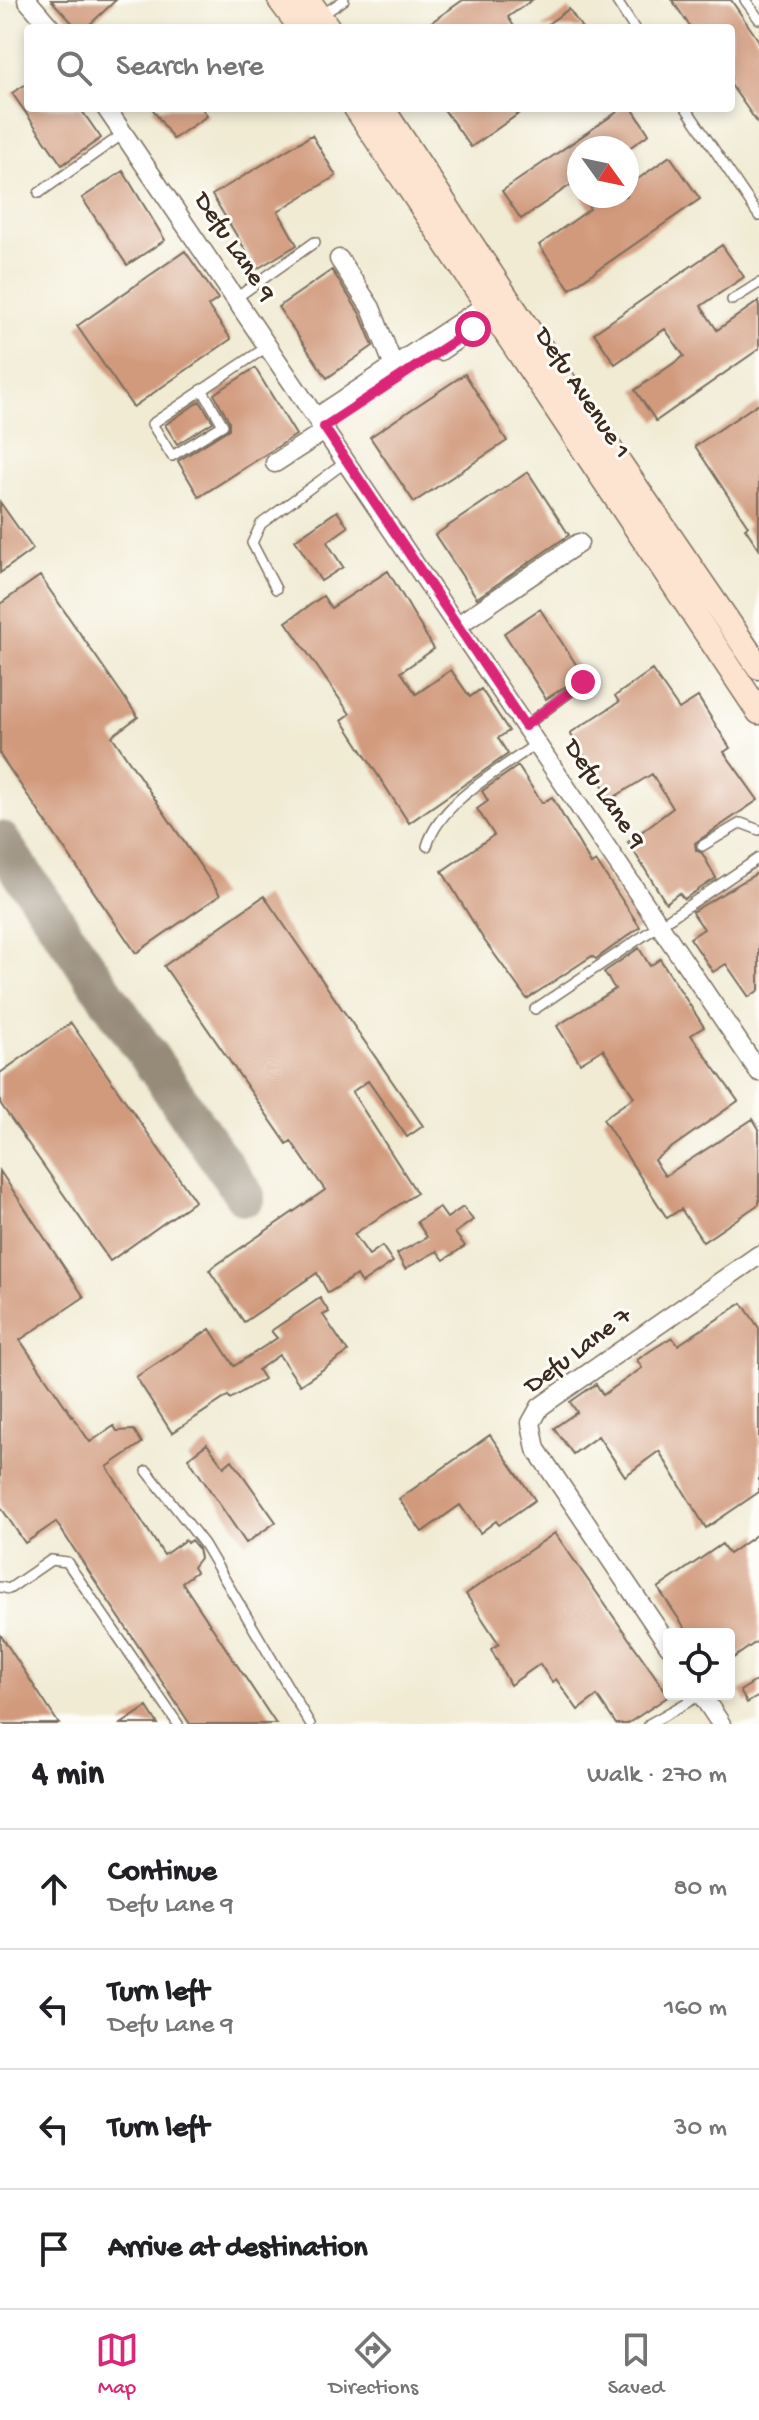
<!DOCTYPE html>
<meta charset="utf-8">
<style>
:root{--surface:#fff;--page:#f2f2f2;--text:#202124;--muted:#757577;--line:#e0e0e0;--accent:#db2777}
body{margin:0;font-family:"Gochi Hand",sans-serif;background:var(--page);color:var(--text)}
.controls{position:absolute;right:24px;bottom:24px;display:grid;overflow:hidden;border-radius:8px;box-shadow:0 4px 12px #0003}
.controls button{width:72px;height:72px;display:grid;place-items:center;padding:0;border:0;border-bottom:2px solid var(--line);background:var(--surface);color:var(--text);font:40px sans-serif}
.compass{position:absolute;left:567px;top:136px;width:72px;height:72px;border-radius:50%;background:var(--surface);box-shadow:0 4px 12px #0003;rotate:123deg}
.stop{position:absolute;width:24px;height:24px;margin:-18px;border:6px solid #db2777;border-radius:50%;background:#fff}
.stop.end{background:#db2777;border-color:#fff;box-shadow:0 2px 8px #0008}
.list{margin:0;padding:0;list-style:none}
h2{display:flex;justify-content:space-between;align-items:center;height:104px;margin:0;padding:0 32px;font-size:34px}
h2 small{font-size:26px;font-weight:400;color:var(--muted)}
.list li{display:grid;grid-template-columns:52px 1fr auto;gap:24px;align-items:center;box-sizing:border-box;height:120px;padding:0 32px;border-top:2px solid var(--line)}
.list b{display:block;font-size:30px;white-space:nowrap}
.list p{margin:0;font-size:26px;white-space:nowrap;color:var(--muted)}
.list em{font-size:26px;font-style:normal;color:var(--muted)}
.icon{flex:none;width:44px;height:44px;fill:none;stroke:currentColor;stroke-width:2;stroke-linecap:round;stroke-linejoin:round}
.map{position:relative;flex:none;width:759px;height:1724px;overflow:hidden}
.search{position:absolute;background:var(--surface);box-shadow:0 4px 12px #0003;left:24px;right:24px;top:24px;height:88px;display:flex;align-items:center;gap:20px;box-sizing:border-box;padding:0 28px;border-radius:8px;color:var(--muted);font-size:30px}
.sheet{height:584px;background:var(--surface)}
nav{display:flex;justify-content:space-around;align-items:center;box-sizing:border-box;height:112px;border-top:2px solid var(--line);background:var(--surface);font-size:22px;color:var(--muted)}
nav a{display:grid;justify-items:center;gap:4px}
nav .on{color:var(--accent)}
.map>svg:first-child{display:block}
</style>
<div class="map">
<svg width="759" height="1724" viewBox="0 0 759 1724">
<rect width="100%" height="100%" fill="#fdfcf7"/>
<filter id="ink" filterUnits="userSpaceOnUse"><feTurbulence type="fractalNoise" baseFrequency=".0125" numOctaves="2"/><feDisplacementMap in="SourceGraphic" scale="16" xChannelSelector="R" yChannelSelector="G"/><feConvolveMatrix kernelMatrix="1 2 1 2 8 2 1 2 1" color-interpolation-filters="sRGB"/></filter>
<filter id="wash" filterUnits="userSpaceOnUse"><feTurbulence type="fractalNoise" baseFrequency=".006" numOctaves="4" result="noise"/><feDisplacementMap in="SourceGraphic" scale="32" xChannelSelector="R" yChannelSelector="G"/><feGaussianBlur stdDeviation="1.8" result="paint"/><feColorMatrix in="noise" values="0 0 0 0 0 0 0 0 0 0 0 0 0 0 0 0 0 1.4 0 .05"/><feComposite in="paint" operator="in"/></filter>
<g filter="url(#wash)">
<rect width="100%" height="100%" fill="#f1ebd4"/>
<g fill="none" stroke-linecap="round" stroke-linejoin="round">
<path stroke="#968a79" stroke-width="40" d="M0,841L245,1196"/>
</g>
<g id="blocks">
<path fill="#d19a7d" d="M51,0H116L86,28H77Z
M463,0H532L508,17L515,28H423Z
M672,0H731L759,41V125L731,85V28H691Z
M569,9L582,28H542Z
M28,83V108H80L101,138L62,165L12,93Z
M152,108H202L207,116L173,139Z
M443,108H527L471,147Z
M623,108H632L649,134L629,148H579V179L521,219L502,191Z
M312,135L336,176L278,211L297,245L257,269L212,195Z
M670,156L700,199L570,289L539,245L590,209L581,196H627V187Z
M123,171L165,240L127,265L82,198Z
M722,245L744,277L701,306L717,330L759,301V349L656,421L635,390L684,356L665,329L615,364L594,333Z
M185,251L218,299L208,306L231,339L133,407L77,326Z
M332,270L360,314L373,346L327,378L278,307Z
M255,368L296,435L199,497L178,461L229,429V421L214,394Z
M465,374L507,441L414,502L370,437Z
M200,401L213,422L177,444L165,425Z
M759,403V549L745,528L748,526L695,446Z
M528,472L569,535L477,598L435,535Z
M0,502L33,549L0,573Z
M337,511L348,527L327,542L343,567L321,581L295,540Z
M388,571L434,649L401,672L416,694L451,670L470,697L481,689L509,731L498,738L508,754L409,823L342,720L350,714L286,622L323,596L331,608Z
M40,576L138,717L112,736L220,895L136,953L0,755V604Z
M540,609L583,675L546,699L504,633Z
M652,670L679,709L698,697L730,748L724,752L758,800L695,843L696,850L702,853L716,878L684,899L679,893L666,903L628,842L673,808L652,774L611,799L570,733L619,702L615,696Z
M518,766L542,803L552,797L591,864L596,861L640,927L596,959L592,956L527,999L484,940L442,871L494,835L477,809L488,801L482,791Z
M759,872V990L749,997L726,964L713,972L690,938L704,929L692,912Z
M264,896L423,1126L407,1137L368,1081L352,1092L417,1193L354,1234L369,1255L382,1246L393,1262L362,1283L357,1275L328,1293L317,1273L244,1322L209,1270L325,1190L291,1141L287,1144L164,966Z
M639,948L650,966L660,959L704,1027L691,1035L738,1101L654,1160L665,1176L753,1119L759,1129V1204L703,1242L681,1209L667,1218L603,1119L634,1097L603,1049L580,1063L557,1026L615,989L604,972Z
M71,1023L195,1201L110,1261L0,1103V1073Z
M0,1171L84,1297L20,1340L90,1442L114,1426L117,1431L134,1430L142,1443L107,1467L164,1555L185,1540L187,1543L191,1540L198,1548L200,1558L193,1567L196,1572L182,1582L276,1724H190L56,1522L25,1543L0,1506Z
M439,1207L447,1218L463,1207L473,1220L455,1233L465,1246L444,1260L437,1251L405,1269L397,1254L427,1237L417,1222Z
M320,1298L329,1312L323,1315L348,1352L300,1385L279,1355L258,1370L264,1379L230,1399L228,1396L172,1433L136,1377L210,1329L234,1366L277,1338L271,1331Z
M742,1303L759,1328V1492L706,1528L659,1451L625,1476L598,1436L573,1454L554,1428L577,1412L570,1402L596,1384L603,1395L642,1368L637,1360L653,1349L672,1337L678,1345Z
M490,1435L535,1500L499,1525L496,1521L480,1533L460,1505L422,1532L399,1499Z
M207,1444L224,1467L232,1460L276,1522L246,1543L188,1458Z
M555,1533L669,1696L627,1724H616L597,1696L578,1710L556,1679L552,1682L540,1664L510,1685L491,1649L499,1644L466,1594Z
M759,1533V1640L729,1661V1634H689L658,1588L722,1544L729,1554Z
M0,1634L59,1724H0Z
M759,1679V1696L747,1703L740,1691Z
M147,1707L158,1724H121Z"/>
</g>
</g>
<g filter="url(#ink)">
<use href="#blocks" fill-opacity="0" stroke="#7b6e5e" stroke-width="2"/>
<g fill="none" stroke-linecap="round" stroke-linejoin="round">
<g stroke="#7b6e5e" stroke-width="12">
<path id="lane" d="M616,0L634,28
M745,0L759,19
M320,16L344,0
M686,108L759,216
M39,193L123,134
M236,298L315,242
M732,300L759,283
M202,389L223,425L172,456L152,424L268,346
M276,589L252,543L261,524L347,461
M525,726L583,682
M427,846C441,800 500,771 537,743
M702,846L741,823L759,830
M535,1009L759,858
M147,1471L204,1544L310,1724
M0,1587L9,1589L51,1560L67,1562L178,1724
M649,1724L702,1694"/>
</g>
<g stroke="#7b6e5e" stroke-width="21">
<path id="street" d="M27,0L51,28
M106,108L759,1072
M339,259L371,308L394,367
M440,351L498,311
M317,417L495,299
M275,463L326,430
M458,625L579,543
M669,1646L536,1449L531,1423L540,1407L557,1395L759,1255
M701,1694L721,1724"/>
</g>
<g stroke="#7b6e5e" stroke-width="27">
<path id="secondary" d="M280,0L301,28
M308,0L328,28
M356,108L759,712
M382,108L510,303L759,667"/>
</g>
<use href="#lane" stroke="#fff" stroke-width="9"/>
<use href="#street" stroke="#fff" stroke-width="18"/>
<use href="#secondary" stroke="#fde4d0" stroke-width="24"/>
</g>
</g>
<g fill="none" stroke-linecap="round" stroke-linejoin="round" filter="url(#ink)">
<path stroke="#db2777" stroke-width="10" d="M473,329L324,427L525,726L583,682"/>
</g>
<g text-anchor="middle" dominant-baseline="central" stroke-width="6" stroke-linejoin="round" paint-order="stroke">
<g font-size="26" fill="#3b2a1e" stroke="#fdfcf7">
<text transform="translate(233 248) rotate(56)">Defu Lane 9</text>
<text transform="translate(581 394) rotate(56)">Defu Avenue 1</text>
<text transform="translate(603 795) rotate(56)">Defu Lane 9</text>
<text transform="translate(579 1352) rotate(-37)">Defu Lane 7</text>
</g>
</g>
</svg>
<div class="controls">
<button><svg class="icon" aria-label="locate" viewBox="0 0 24 24"><circle cx="12" cy="12" r="6"/><path d="M12 2v4M12 18v4M2 12h4M18 12h4"/></svg></button>
</div>
<svg class="compass" viewBox="-18 -18 36 36"><path d="M0-13l5 13h-10z" fill="#e53935"/><path d="M0 13l5-13h-10z" fill="#757577"/></svg>
<div class="stop" style="left:473px;top:329px"></div>
<div class="stop end" style="left:583px;top:682px"></div>
<div class="search"><svg class="icon" aria-label="search" viewBox="0 0 24 24"><circle cx="10" cy="10" r="6"/><path d="M15 15l6 6"/></svg>Search here</div>
</div>
<section class="sheet">
<h2>4 min<small>Walk · 270 m</small></h2>
<ul class="list">
<li><svg class="icon" aria-label="ahead" viewBox="0 0 24 24"><path d="M12 20V5M6 11l6-6 6 6"/></svg><div><b>Continue</b><p>Defu Lane 9</p></div><em>80 m</em></li>
<li><svg class="icon" aria-label="left" viewBox="0 0 24 24"><path d="M17 20v-9H6M10 6l-5 5 5 5"/></svg><div><b>Turn left</b><p>Defu Lane 9</p></div><em>160 m</em></li>
<li><svg class="icon" aria-label="left" viewBox="0 0 24 24"><path d="M17 20v-9H6M10 6l-5 5 5 5"/></svg><div><b>Turn left</b></div><em>30 m</em></li>
<li><svg class="icon" aria-label="arrive" viewBox="0 0 24 24"><path d="M6 21V4h12l-3 4 3 4H6"/></svg><div><b>Arrive at destination</b></div></li>
</ul>
</section>
<nav>
<a class="on"><svg class="icon" aria-label="map" viewBox="0 0 24 24"><path d="M3 6l6-2 6 2 6-2v14l-6 2-6-2-6 2zM9 4v14M15 6v14"/></svg>Map</a>
<a><svg class="icon" aria-label="directions" viewBox="0 0 24 24"><path d="M12 3l9 9-9 9-9-9zM9 14v-3h6M13 9l2 2-2 2"/></svg>Directions</a>
<a><svg class="icon" aria-label="saved" viewBox="0 0 24 24"><path d="M7 4h10v16l-5-4-5 4z"/></svg>Saved</a>
</nav>
